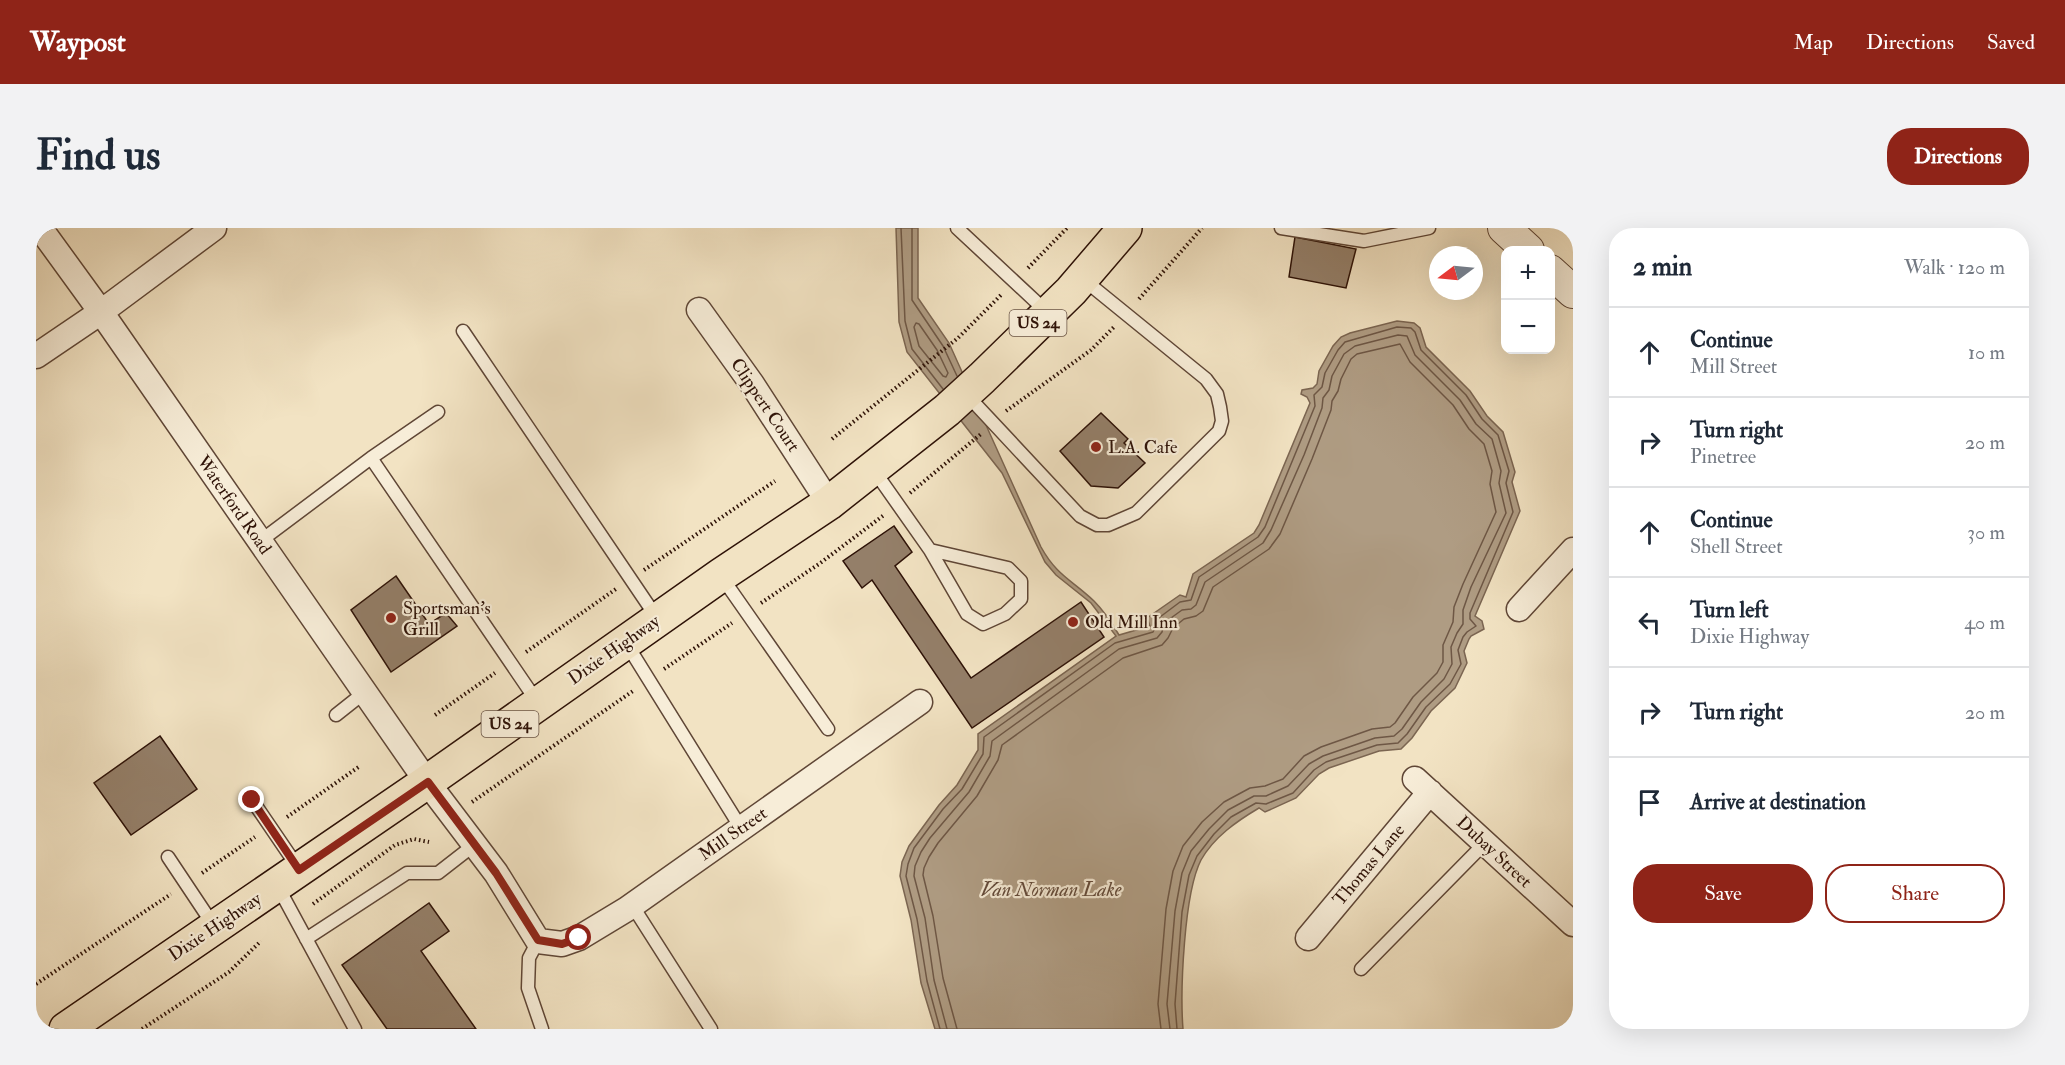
<!DOCTYPE html>
<meta charset="utf-8">
<style>
:root{--surface:#fff;--page:#f2f2f3;--text:#1f2937;--muted:#747a83;--line:#e0e1e3;--accent:#8f2418}
body{margin:0;font-family:"IM FELL Double Pica",serif;background:var(--page);color:var(--text)}
.controls{position:absolute;right:18px;top:18px;display:grid;overflow:hidden;border-radius:12px;box-shadow:0 6px 24px #0002}
.controls button{width:54px;height:54px;display:grid;place-items:center;padding:0;border:0;border-bottom:2px solid var(--line);background:var(--surface);color:var(--text);font:30px sans-serif}
.compass{position:absolute;left:1393px;top:18px;width:54px;height:54px;border-radius:50%;background:var(--surface);box-shadow:0 6px 24px #0002;rotate:254deg}
.stop{position:absolute;width:18px;height:18px;margin:-14px;border:4px solid #8f2418;border-radius:50%;background:#fff}
.stop.end{background:#8f2418;border-color:#fff;box-shadow:0 2px 6px #0008}
.list{margin:0;padding:0;list-style:none}
h2{display:flex;justify-content:space-between;align-items:center;height:78px;margin:0;padding:0 24px;font-size:26px}
h2 small{font-size:20px;font-weight:400;color:var(--muted)}
.list li{display:grid;grid-template-columns:39px 1fr auto;gap:18px;align-items:center;box-sizing:border-box;height:90px;padding:0 24px;border-top:2px solid var(--line)}
.list b{display:block;font-size:22px;white-space:nowrap}
.list p{margin:0;font-size:20px;white-space:nowrap;color:var(--muted)}
.list em{font-size:20px;font-style:normal;color:var(--muted)}
.actions{display:flex;gap:12px;padding:18px 24px}
.actions a{flex:1;padding:14px 0;border:2px solid var(--accent);border-radius:24px;text-align:center;font-size:21px;color:var(--accent)}
.actions .main{background:var(--accent);color:#fff}
.icon{flex:none;width:33px;height:33px;fill:none;stroke:currentColor;stroke-width:2;stroke-linecap:round;stroke-linejoin:round}
.map{position:relative;flex:none;width:1537px;height:801px;overflow:hidden;border-radius:24px}
header{display:flex;align-items:center;gap:36px;box-sizing:border-box;height:84px;padding:0 30px;background:var(--accent);color:#fff}
header strong{font-size:28px}
nav{display:flex;gap:33px;margin-inline-start:auto;font-size:21px}
.intro{display:flex;align-items:center;justify-content:space-between;box-sizing:border-box;height:144px;padding:0 36px}
h1{margin:0;font-size:42px}
.button{padding:15px 27px;border-radius:24px;background:var(--accent);color:#fff;font-size:21px;font-weight:700}
main{display:flex;gap:36px;padding:0 36px}
aside{flex:1;background:var(--surface);border-radius:24px;box-shadow:0 6px 24px #0002}
.map>svg:first-child{display:block}
</style>
<header>
<strong>Waypost</strong>
<nav><a>Map</a><a>Directions</a><a>Saved</a></nav>
</header>
<div class="intro"><h1>Find us</h1><a class="button">Directions</a></div>
<main>
<div class="map">
<svg width="1537" height="801" viewBox="0 0 1537 801">
<rect width="100%" height="100%" fill="#f2e3c3"/>
<filter id="stains"><feTurbulence type="fractalNoise" baseFrequency=".00333" numOctaves="4"/><feColorMatrix values="0 0 0 0 .2 0 0 0 0 .09 0 0 0 0 .02 0 0 0 .5 -.17"/></filter>
<radialGradient id="worn" r=".72"><stop offset=".6" stop-color="#630" stop-opacity="0"/><stop offset="1" stop-color="#630" stop-opacity=".3"/></radialGradient>
<path fill="#af9c83" stroke="#7b6551" stroke-width="1.5" d="M860,0H882V70L913,115L1005,319C1021,348 1036,352 1058,373C1068,383 1076,395 1083,407L1114,398L1111,390L1144,367L1150,369L1157,346L1218,305L1223,297L1274,175L1271,169L1265,166L1266,162L1277,160L1281,156L1283,143L1297,118L1305,109L1314,105L1361,93L1378,95L1384,100L1390,119L1434,163L1451,188L1467,204L1479,244L1476,254L1484,283L1439,388L1446,393L1448,401L1435,408L1433,411L1428,423L1431,435L1419,460L1395,483L1376,510L1365,521L1343,523L1293,540L1283,546L1260,570L1229,584L1223,580C1201,593 1178,609 1165,632C1148,665 1144,763 1147,801H899L885,755L875,692L864,648L866,634L873,618L903,577L921,557L942,522V506L1080,408L1055,375L1020,347L1009,334L966,245L871,124L863,94Z"/>
<g fill="none" stroke-linecap="round" stroke-linejoin="round">
<path stroke="#6e5745" stroke-width="1.5" d="M865,0L869,93L876,121L907,161
M876,0V72L907,118L921,148
M880,95L883,96L901,122L912,145L910,149L907,148L883,118L878,99Z
M904,801L891,753L881,691L870,648L872,636L878,620L907,581L926,561L947,526L948,509L1079,415L1117,404L1119,400L1120,392L1144,374L1155,372L1163,349L1222,309L1229,299L1279,178L1278,167L1286,159L1289,145L1302,122L1309,114L1361,99L1375,100L1379,104L1385,122L1430,167L1446,191L1462,207L1473,243L1470,255L1477,284L1434,385V391L1440,398L1431,404L1427,409L1422,422L1425,436L1414,456L1390,479L1371,506L1362,515L1341,517L1290,534L1278,542L1257,565L1230,576L1220,575L1195,589L1178,606L1161,628L1153,647L1146,684L1139,776L1141,801
M911,801L898,752L889,690L878,648L879,638L885,624L894,610L933,564L954,528L956,513L1083,421L1121,410L1126,404L1128,395L1146,382L1155,381L1160,377L1169,354L1227,315L1235,302L1268,227L1286,180L1287,170L1293,162L1296,148L1308,126L1319,118L1362,107L1371,108L1379,127L1424,172L1440,196L1456,211L1465,243L1463,255L1470,285L1435,359L1427,382V396L1421,405L1415,419L1416,436L1408,451L1385,474L1366,501L1358,508L1339,510L1287,528L1273,536L1252,558L1230,568H1218L1192,582L1173,601L1155,623L1146,645L1139,683L1131,776L1134,801
M921,801L907,750L897,688L887,647L888,640L893,629L902,615L941,568L962,532L966,517L1087,430L1126,417L1132,410L1137,400L1148,391L1160,388L1167,383L1177,359L1233,321L1244,306L1276,231L1295,182L1296,173L1302,163L1305,151L1315,131L1321,126L1364,116L1374,134L1417,177L1433,201L1448,216L1456,243L1454,256L1460,284L1427,356L1418,379L1417,394L1407,417V434L1401,445L1377,469L1359,495L1354,499L1336,501L1285,519L1268,528L1247,551L1229,558L1214,560L1188,574L1166,594L1147,618L1137,643L1130,681L1122,776L1125,801"/>
</g>
<path fill="#947f69" stroke="#2e1207" stroke-width="1.5" d="M1259,9L1320,21L1310,60L1253,49Z
M1065,185L1092,211L1088,215L1109,235L1082,260L1055,258L1024,223Z
M858,298L876,324L859,338L935,450L1045,374L1068,409L936,500L836,352L826,360L807,333Z
M360,348L393,396L410,385L421,398L355,444L315,382Z
M124,508L161,561L95,607L58,555Z
M393,675L413,703L385,723L440,801H351L306,737Z"/>
<g fill="none" stroke-linecap="round" stroke-linejoin="round">
<g stroke="#5f4636" stroke-width="15">
<path id="service" d="M921,0L1012,85
M1245,0L1328,13L1393,0
M427,103L621,390
M931,167L1044,288L1061,297H1072L1100,285L1183,203L1186,193L1184,179L1181,166L1170,151L1047,51
M335,230L402,184
M837,241L894,322L931,386L947,396L969,386L985,371V353L972,340L894,322
M223,314L335,230L502,475
M685,348L792,501
M590,415L705,600
M300,487L329,464
M216,572L263,641
M132,629L178,698
M241,657L319,801
M596,677L675,801
M270,711L371,645H402L438,617
M502,713L493,730L492,760L506,801
M1325,741L1449,615"/>
</g>
<g stroke="#5f4636" stroke-width="27">
<path id="minor" d="M4,0L65,84L391,554L460,645L502,713L526,716L543,710L591,681L884,474
M663,82L716,156L793,275
M0,128L65,84L178,0
M1483,381L1537,322
M1379,551L1537,696
M1272,710L1394,564"/>
</g>
<g stroke="#5f4636" stroke-width="34">
<path id="tertiary" d="M1468,0L1492,22
M1514,43L1537,64"/>
</g>
<g stroke="#2e1207" stroke-width="36">
<path id="primary" d="M30,801L391,554L685,347L793,275L911,182L946,150L1035,63L1089,0"/>
</g>
<path stroke="#2e1207" stroke-width="4" stroke-dasharray="1.5 3" stroke-linecap="butt" d="M992,40L1031,0
M1103,71L1166,0
M970,183L1055,122L1078,99
M796,211L922,110L965,67
M874,265L945,206
M608,342L739,253
M725,375L783,336L848,287
M490,424L580,361
M628,441L696,395
M399,487L459,445
M436,574L597,463
M251,589L324,538
M166,645L219,609
M277,676L359,617L378,611L393,614
M0,756L135,666
M106,801L193,744L225,713"/>
<use href="#service" stroke="#f7edd8" stroke-width="12"/>
<use href="#minor" stroke="#f7edd8" stroke-width="24"/>
<use href="#tertiary" stroke="#f7edd8" stroke-width="32"/>
<use href="#primary" stroke="#f2e3c3" stroke-width="33"/>
</g>
<g fill="none" stroke-linecap="round" stroke-linejoin="round">
<path stroke="#8f2418" stroke-width="8" d="M216,572L263,642L392,554L460,645L502,712L526,716L543,710"/>
</g>
<g fill="#8f2418" stroke="#f7edd8" stroke-width="2">
<circle cx="1060" cy="219" r="6"/>
<circle cx="355" cy="390" r="6"/>
<circle cx="1037" cy="394" r="6"/>
</g>
<g text-anchor="middle" dominant-baseline="central" stroke-width="4.5" stroke-linejoin="round" paint-order="stroke">
<g fill="#f7edd8" stroke="#6a5446" stroke-width="1.5">
<rect x="973.5" y="82" width="57" height="26" rx="4.5"/>
<rect x="445.5" y="483" width="57" height="26" rx="4.5"/>
</g>
<g font-size="16" font-weight="bold" fill="#2e1207">
<text x="1002" y="95">US 24</text>
<text x="474" y="496">US 24</text>
</g>
<g font-size="18" fill="#2e1207" stroke="#f7edd8">
<text transform="translate(729 177) rotate(56)">Clippert Court</text>
<text transform="translate(198 277) rotate(55)">Waterford Road</text>
<text transform="translate(578 422) rotate(-35)">Dixie Highway</text>
<text transform="translate(697 606) rotate(-35)">Mill Street</text>
<text transform="translate(1458 624) rotate(43)">Dubay Street</text>
<text transform="translate(1333 637) rotate(-50)">Thomas Lane</text>
<text transform="translate(179 699) rotate(-34)">Dixie Highway</text>
</g>
<g font-size="18" fill="#2e1207" stroke="#f7edd8" text-anchor="start">
<text x="1072" y="219">L.A. Cafe</text>
<text x="367" y="380">Sportsman's<tspan x="367" dy="21">Grill</tspan></text>
<text x="1049" y="394">Old Mill Inn</text>
</g>
<g font-size="20" font-style="italic" fill="#624939" stroke="#f7edd8">
<text x="1015" y="661">Van Norman Lake</text>
</g>
</g>
<rect width="100%" height="100%" filter="url(#stains)"/>
<rect width="100%" height="100%" fill="url(#worn)"/>
</svg>
<div class="controls">
<button>+</button>
<button>−</button>
</div>
<svg class="compass" viewBox="-18 -18 36 36"><path d="M0-13l5 13h-10z" fill="#e53935"/><path d="M0 13l5-13h-10z" fill="#747a83"/></svg>
<div class="stop" style="left:543px;top:710px"></div>
<div class="stop end" style="left:216px;top:572px"></div>
</div>
<aside>
<h2>2 min<small>Walk · 120 m</small></h2>
<ul class="list">
<li><svg class="icon" aria-label="ahead" viewBox="0 0 24 24"><path d="M12 20V5M6 11l6-6 6 6"/></svg><div><b>Continue</b><p>Mill Street</p></div><em>10 m</em></li>
<li><svg class="icon" aria-label="right" viewBox="0 0 24 24"><path d="M7 20v-9h11M14 6l5 5-5 5"/></svg><div><b>Turn right</b><p>Pinetree</p></div><em>20 m</em></li>
<li><svg class="icon" aria-label="ahead" viewBox="0 0 24 24"><path d="M12 20V5M6 11l6-6 6 6"/></svg><div><b>Continue</b><p>Shell Street</p></div><em>30 m</em></li>
<li><svg class="icon" aria-label="left" viewBox="0 0 24 24"><path d="M17 20v-9H6M10 6l-5 5 5 5"/></svg><div><b>Turn left</b><p>Dixie Highway</p></div><em>40 m</em></li>
<li><svg class="icon" aria-label="right" viewBox="0 0 24 24"><path d="M7 20v-9h11M14 6l5 5-5 5"/></svg><div><b>Turn right</b></div><em>20 m</em></li>
<li><svg class="icon" aria-label="arrive" viewBox="0 0 24 24"><path d="M6 21V4h12l-3 4 3 4H6"/></svg><div><b>Arrive at destination</b></div></li>
</ul>
<div class="actions"><a class="main">Save</a><a>Share</a></div>
</aside>
</main>
